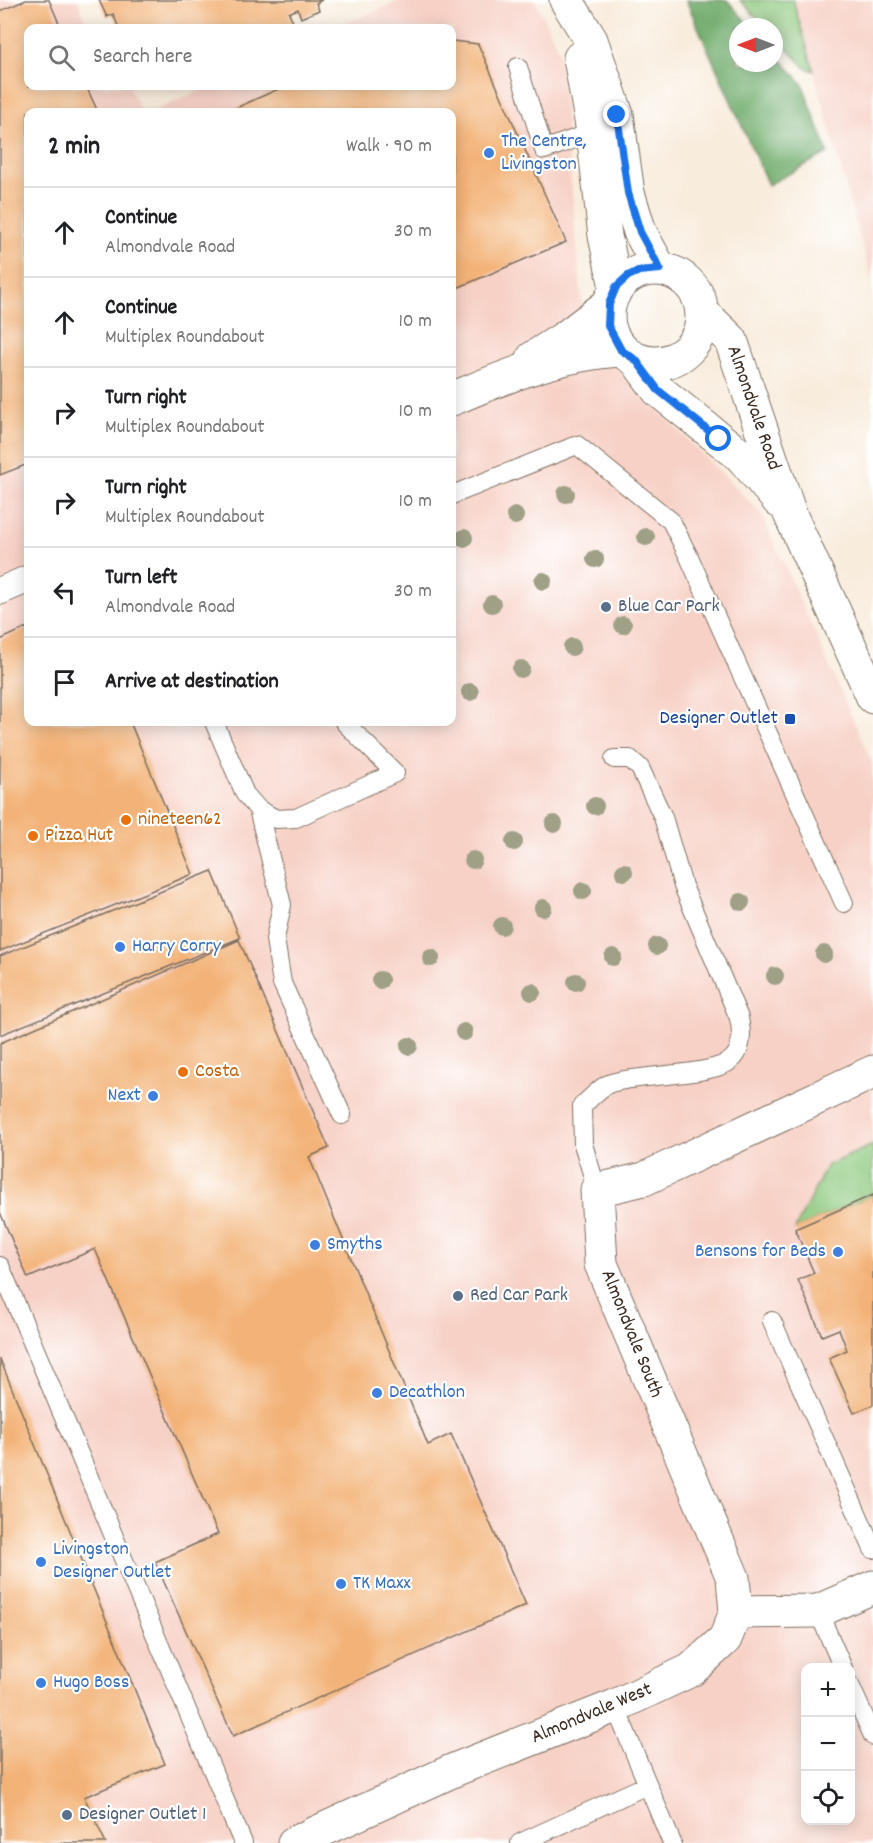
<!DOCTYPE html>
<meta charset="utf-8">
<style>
:root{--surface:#fff;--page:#f2f2f2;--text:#202124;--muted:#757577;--line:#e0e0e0}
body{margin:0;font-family:Dekko,sans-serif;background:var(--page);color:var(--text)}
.controls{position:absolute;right:18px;bottom:18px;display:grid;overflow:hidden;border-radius:12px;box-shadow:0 3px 15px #0003}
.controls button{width:54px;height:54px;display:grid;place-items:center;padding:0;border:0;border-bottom:2px solid var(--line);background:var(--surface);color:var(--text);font:30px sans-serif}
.compass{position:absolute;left:729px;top:18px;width:54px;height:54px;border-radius:50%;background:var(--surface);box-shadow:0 3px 15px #0003;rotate:270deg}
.stop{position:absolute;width:18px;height:18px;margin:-14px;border:4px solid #1a73e8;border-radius:50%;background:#fff}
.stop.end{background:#1a73e8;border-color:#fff;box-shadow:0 2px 6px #0008}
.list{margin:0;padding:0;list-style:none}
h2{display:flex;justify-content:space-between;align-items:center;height:78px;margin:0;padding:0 24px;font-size:26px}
h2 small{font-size:20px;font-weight:400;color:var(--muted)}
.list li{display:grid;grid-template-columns:39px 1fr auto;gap:18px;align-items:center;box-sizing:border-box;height:90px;padding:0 24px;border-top:2px solid var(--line)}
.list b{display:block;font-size:22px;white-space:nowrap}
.list p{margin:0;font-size:20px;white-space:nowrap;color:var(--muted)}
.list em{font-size:20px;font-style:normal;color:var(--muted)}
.icon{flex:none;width:33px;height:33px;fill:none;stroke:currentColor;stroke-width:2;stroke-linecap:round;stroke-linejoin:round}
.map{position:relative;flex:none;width:873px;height:1843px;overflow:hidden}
.search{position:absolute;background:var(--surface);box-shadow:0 3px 15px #0003;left:24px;top:24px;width:432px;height:66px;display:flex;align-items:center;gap:15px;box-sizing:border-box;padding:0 21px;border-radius:12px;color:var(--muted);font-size:22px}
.panel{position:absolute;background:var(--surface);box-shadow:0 3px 15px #0003;left:24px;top:108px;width:432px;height:618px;border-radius:12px}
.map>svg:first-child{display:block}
</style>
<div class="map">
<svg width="873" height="1843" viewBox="0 0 873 1843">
<rect width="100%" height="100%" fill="#fff"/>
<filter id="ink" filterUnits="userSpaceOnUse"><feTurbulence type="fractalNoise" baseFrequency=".0167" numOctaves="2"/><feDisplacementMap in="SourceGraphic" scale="12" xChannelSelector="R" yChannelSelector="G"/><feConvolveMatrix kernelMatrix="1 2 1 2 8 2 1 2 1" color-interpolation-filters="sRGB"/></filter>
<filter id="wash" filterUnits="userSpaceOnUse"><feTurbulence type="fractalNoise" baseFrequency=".008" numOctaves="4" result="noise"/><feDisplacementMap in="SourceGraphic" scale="24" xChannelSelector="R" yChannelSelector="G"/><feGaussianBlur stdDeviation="1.35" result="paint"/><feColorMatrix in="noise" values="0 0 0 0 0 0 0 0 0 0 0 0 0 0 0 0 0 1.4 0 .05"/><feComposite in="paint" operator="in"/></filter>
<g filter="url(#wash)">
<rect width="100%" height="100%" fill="#f8ecdc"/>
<path fill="#f7d1c6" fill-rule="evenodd" d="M0,0H78L88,28H28V86H129L141,112H28V722H452V112H152L210,86H452V28H335L401,0L463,3L469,0H535L559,51L585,336L761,513L873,764V1843H0ZM806,1668H850V1820H806Z
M793,0H873V285L814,71Z"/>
<path fill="#8bc77c" stroke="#63784d" stroke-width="1.5" d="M740,0H793L814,71L806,68L774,35V27H766Z
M873,1145V1195L795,1229L827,1165Z"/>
<path fill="#70ac6c" stroke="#566b45" stroke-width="1.5" d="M686,0H727L751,27H738V63H774V52L802,83L828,153L768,185Z"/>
<g id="blocks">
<path fill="#f3b378" d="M26,0H49L61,28H28V86H86L98,112H28V464L0,475V11Z
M99,0H322L316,3L319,10L301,18L298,9L289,13L294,24L283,28H119L113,14L107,17Z
M452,41L478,44L566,242L452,290V112H227L285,86H452Z
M28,627V722H130L193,874L0,951V640Z
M212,871L240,938L0,1035V956Z
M239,940L329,1148L309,1157L428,1445L451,1434L526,1605L233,1736L155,1562L218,1534L95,1249L28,1278L0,1212V1043Z
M873,1195V1405L854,1413L829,1358L847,1350L839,1329L822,1336L798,1280L814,1273L795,1229Z
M0,1359L165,1764L84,1797L106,1843H0Z"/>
</g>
</g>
<g filter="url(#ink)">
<use href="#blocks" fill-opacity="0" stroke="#7d6e60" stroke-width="1.5"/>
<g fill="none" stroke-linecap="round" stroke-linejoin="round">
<g stroke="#7d6e60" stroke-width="20">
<path id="service" d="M518,67L544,150L593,132
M452,495L577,445L671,521L689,557L844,903
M214,722L245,794L258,809L276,819L296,818L395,773L344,722
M258,809L282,905L275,939L282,983L342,1115
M597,1190L583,1144L582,1106C590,1099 601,1086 611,1083C640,1074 710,1076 730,1061C743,1052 742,1032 739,1018L683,886L663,817L640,768L630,759H614
M0,1266L243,1843
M772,1321L873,1549
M818,1611L843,1668
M850,1685L873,1736
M615,1706L672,1843
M520,1843L647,1785"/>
</g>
<g stroke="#7d6e60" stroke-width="29">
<path id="pedestrian" d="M0,591L28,579"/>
</g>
<g stroke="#7d6e60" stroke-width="35">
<path id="minor" d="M533,358L566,337L609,304
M452,399C506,376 562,353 621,350
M736,1612L733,1578L601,1264L597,1190L644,1179L873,1072"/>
</g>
<g stroke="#7d6e60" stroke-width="35">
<path id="tertiary" d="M566,0L591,40L617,115L628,193L640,232L660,269
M580,58L593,132L605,236L616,287
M608 316a47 47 0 1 1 94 0a47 47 0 1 1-94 0Z
M702,312L731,340L790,514L873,697
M636,360L658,390L741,456L779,501
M294,1843L454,1770L615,1706L691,1670L725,1639L736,1612L818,1611L873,1587"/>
</g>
<use href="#service" stroke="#fff" stroke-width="18"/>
<use href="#pedestrian" stroke="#fff" stroke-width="27"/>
<use href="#minor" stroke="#fff" stroke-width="33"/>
<use href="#tertiary" stroke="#fff" stroke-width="33"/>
</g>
<g fill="#9fa086">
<circle cx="566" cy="494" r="9"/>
<circle cx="515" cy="516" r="9"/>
<circle cx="646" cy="537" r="9"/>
<circle cx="464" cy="538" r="9"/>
<circle cx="595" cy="559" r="9"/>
<circle cx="543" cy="581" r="9"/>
<circle cx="492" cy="604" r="9"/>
<circle cx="623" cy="625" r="9"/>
<circle cx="572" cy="647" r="9"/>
<circle cx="521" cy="669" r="9"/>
<circle cx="470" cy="692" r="9"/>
<circle cx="595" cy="806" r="9"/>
<circle cx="554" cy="824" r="9"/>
<circle cx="514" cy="842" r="9"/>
<circle cx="473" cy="860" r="9"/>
<circle cx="624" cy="872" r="9"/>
<circle cx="583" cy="891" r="9"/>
<circle cx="741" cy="902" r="9"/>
<circle cx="543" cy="908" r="9"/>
<circle cx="502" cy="926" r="9"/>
<circle cx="657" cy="946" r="9"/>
<circle cx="824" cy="954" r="9"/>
<circle cx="613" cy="957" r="9"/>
<circle cx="431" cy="958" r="9"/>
<circle cx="775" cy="976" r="9"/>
<circle cx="380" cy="980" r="9"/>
<circle cx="576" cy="982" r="9"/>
<circle cx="532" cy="992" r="9"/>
<circle cx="464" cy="1032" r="9"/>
<circle cx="409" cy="1046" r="9"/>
</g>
</g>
<g fill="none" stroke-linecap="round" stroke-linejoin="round" filter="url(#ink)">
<path stroke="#1a73e8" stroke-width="8" d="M617,115L628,193L640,232L660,269L639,271L628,276L616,287L609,304L608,326L621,350L636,360L658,390L719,439"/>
</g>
<g fill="#3f7fe0" stroke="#fff" stroke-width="2">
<circle cx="489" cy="153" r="6"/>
<circle cx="120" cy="947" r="6"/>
<circle cx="153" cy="1096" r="6"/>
<circle cx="315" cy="1245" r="6"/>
<circle cx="838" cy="1252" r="6"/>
<circle cx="377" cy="1393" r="6"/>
<circle cx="41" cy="1562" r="6"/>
<circle cx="341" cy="1584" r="6"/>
<circle cx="41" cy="1683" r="6"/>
</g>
<g fill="#5c6f8a" stroke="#fff" stroke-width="2">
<circle cx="606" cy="607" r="6"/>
<circle cx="458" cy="1296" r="6"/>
<circle cx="67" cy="1815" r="6"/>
</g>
<rect fill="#1a4fb4" stroke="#fff" stroke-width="2" x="784" y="713" width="12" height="12" rx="3"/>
<g fill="#e8710a" stroke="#fff" stroke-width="2">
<circle cx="126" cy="820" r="6"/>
<circle cx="33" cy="836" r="6"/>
<circle cx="183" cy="1072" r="6"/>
</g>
<g text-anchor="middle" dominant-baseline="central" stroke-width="4.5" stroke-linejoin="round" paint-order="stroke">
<g font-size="20" fill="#366cbe" stroke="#fff" text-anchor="start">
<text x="501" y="142">The Centre,<tspan x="501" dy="23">Livingston</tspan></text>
<text x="132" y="947">Harry Corry</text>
<text x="141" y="1096" text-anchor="end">Next</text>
<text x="327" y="1245">Smyths</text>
<text x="826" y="1252" text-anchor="end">Bensons for Beds</text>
<text x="389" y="1393">Decathlon</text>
<text x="53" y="1550">Livingston<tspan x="53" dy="23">Designer Outlet</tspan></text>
<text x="353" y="1584">TK Maxx</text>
<text x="53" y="1683">Hugo Boss</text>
</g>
<g font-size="20" fill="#3b2a1e" stroke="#fff">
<text transform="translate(753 408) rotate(71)">Almondvale Road</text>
<text transform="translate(631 1334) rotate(68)">Almondvale South</text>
<text transform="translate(592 1714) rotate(-23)">Almondvale West</text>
</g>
<g font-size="20" fill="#4e5e75" stroke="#fff" text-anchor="start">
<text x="618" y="607">Blue Car Park</text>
<text x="470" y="1296">Red Car Park</text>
<text x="79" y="1815">Designer Outlet 1</text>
</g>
<g font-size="20" fill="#164399" stroke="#fff" text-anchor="end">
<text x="778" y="719">Designer Outlet</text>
</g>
<g font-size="20" fill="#c56008" stroke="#fff" text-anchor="start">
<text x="138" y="820">nineteen62</text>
<text x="45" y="836">Pizza Hut</text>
<text x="195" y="1072">Costa</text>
</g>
</g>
</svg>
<div class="controls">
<button>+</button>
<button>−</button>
<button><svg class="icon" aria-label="locate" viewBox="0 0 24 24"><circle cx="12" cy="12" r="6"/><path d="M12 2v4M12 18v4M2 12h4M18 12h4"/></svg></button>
</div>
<svg class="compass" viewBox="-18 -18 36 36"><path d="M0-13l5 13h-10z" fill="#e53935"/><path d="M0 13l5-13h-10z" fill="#757577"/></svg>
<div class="stop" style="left:719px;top:439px"></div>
<div class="stop end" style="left:617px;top:115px"></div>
<div class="search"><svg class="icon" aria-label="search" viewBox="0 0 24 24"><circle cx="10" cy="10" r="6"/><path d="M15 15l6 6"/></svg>Search here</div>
<section class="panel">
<h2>2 min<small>Walk · 90 m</small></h2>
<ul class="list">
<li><svg class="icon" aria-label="ahead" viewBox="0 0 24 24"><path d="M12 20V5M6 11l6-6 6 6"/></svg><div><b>Continue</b><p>Almondvale Road</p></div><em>30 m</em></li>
<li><svg class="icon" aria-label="ahead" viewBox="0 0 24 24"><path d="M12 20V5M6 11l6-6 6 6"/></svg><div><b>Continue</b><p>Multiplex Roundabout</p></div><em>10 m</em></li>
<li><svg class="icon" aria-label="right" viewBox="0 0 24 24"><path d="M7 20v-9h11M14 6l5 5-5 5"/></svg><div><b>Turn right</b><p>Multiplex Roundabout</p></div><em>10 m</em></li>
<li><svg class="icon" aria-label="right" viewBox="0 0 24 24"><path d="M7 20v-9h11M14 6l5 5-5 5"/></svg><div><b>Turn right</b><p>Multiplex Roundabout</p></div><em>10 m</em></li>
<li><svg class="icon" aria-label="left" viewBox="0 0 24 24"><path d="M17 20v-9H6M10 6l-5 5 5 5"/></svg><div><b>Turn left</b><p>Almondvale Road</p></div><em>30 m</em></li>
<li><svg class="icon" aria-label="arrive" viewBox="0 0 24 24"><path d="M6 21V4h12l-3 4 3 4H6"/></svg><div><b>Arrive at destination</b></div></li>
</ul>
</section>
</div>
